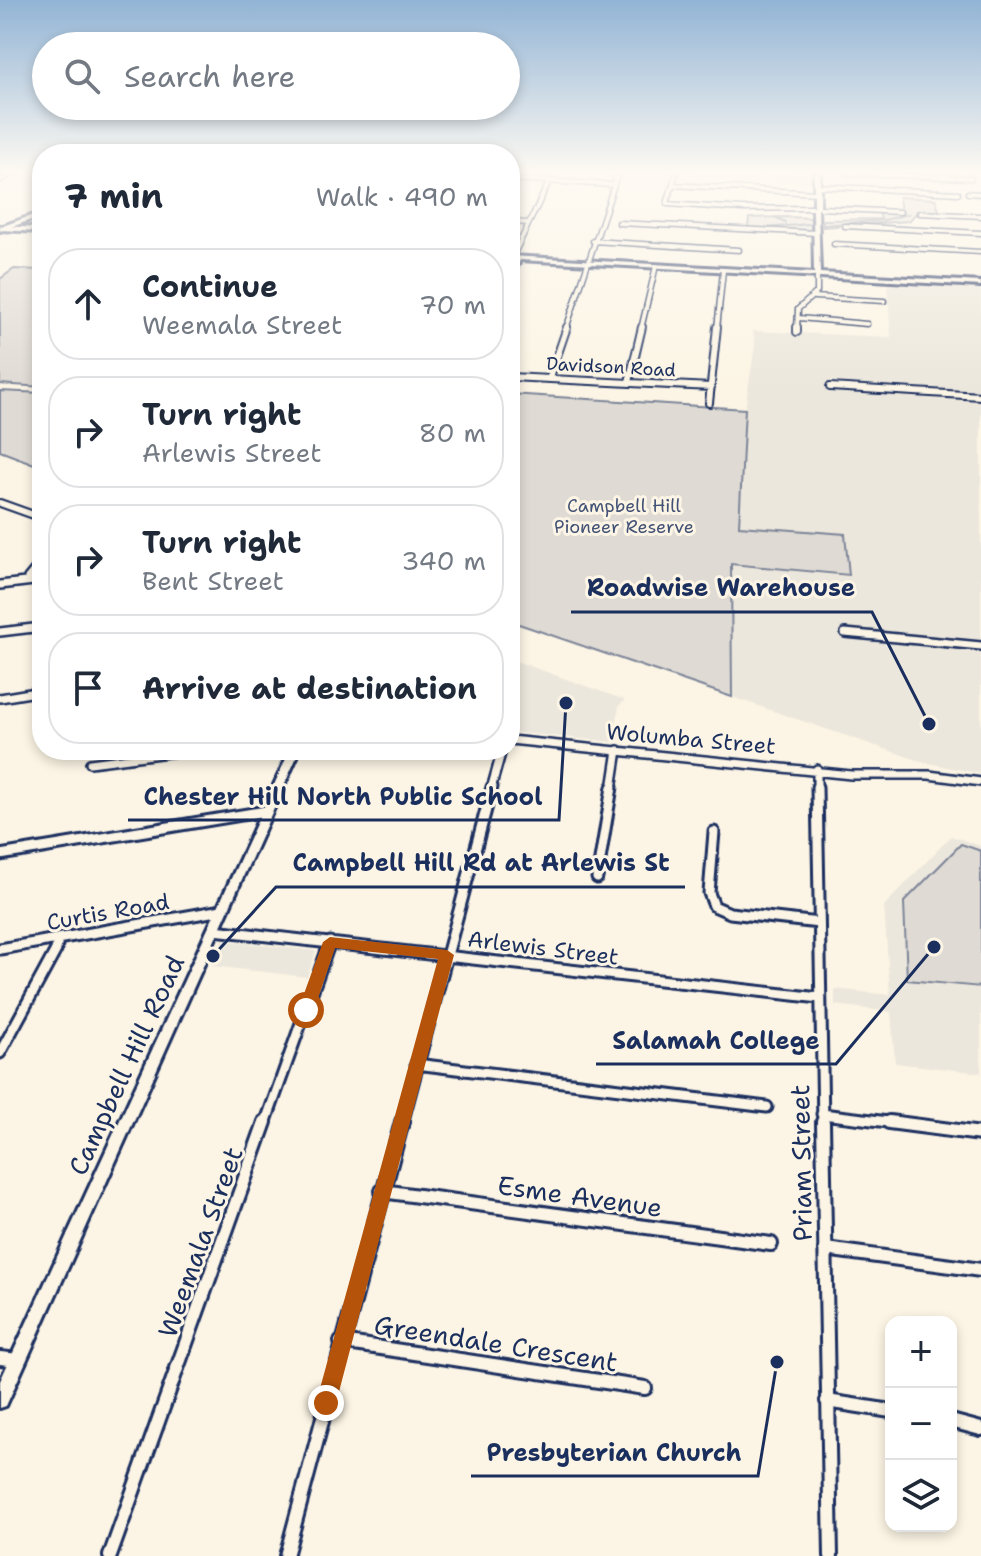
<!DOCTYPE html>
<meta charset="utf-8">
<style>
:root{--surface:#fff;--page:#f6f6f7;--text:#1f2937;--muted:#747a83;--line:#e0e1e3}
body{margin:0;font-family:"Shantell Sans",sans-serif;background:var(--page);color:var(--text)}
.controls{position:absolute;right:24px;bottom:24px;display:grid;overflow:hidden;border-radius:16px;box-shadow:0 4px 12px #0003}
.controls button{width:72px;height:72px;display:grid;place-items:center;padding:0;border:0;border-bottom:2px solid var(--line);background:var(--surface);color:var(--text);font:40px sans-serif}
.stop{position:absolute;width:24px;height:24px;margin:-18px;border:6px solid #b45309;border-radius:50%;background:#fff}
.stop.end{background:#b45309;border-color:#fff;box-shadow:0 2px 8px #0008}
.list{margin:0;padding:0;list-style:none}
h2{display:flex;justify-content:space-between;align-items:center;height:104px;margin:0;padding:0 32px;font-size:34px}
h2 small{font-size:26px;font-weight:400;color:var(--muted)}
.list li{display:grid;grid-template-columns:52px 1fr auto;gap:24px;align-items:center;box-sizing:border-box;height:112px;margin:0 16px 16px;padding:0 16px;border:2px solid var(--line);border-radius:32px}
.list b{display:block;font-size:30px;white-space:nowrap}
.list p{margin:0;font-size:26px;white-space:nowrap;color:var(--muted)}
.list em{font-size:26px;font-style:normal;color:var(--muted)}
.icon{flex:none;width:44px;height:44px;fill:none;stroke:currentColor;stroke-width:2;stroke-linecap:round;stroke-linejoin:round}
.map{position:relative;flex:none;width:981px;height:1556px;overflow:hidden}
.search{position:absolute;background:var(--surface);box-shadow:0 4px 12px #0003;left:32px;top:32px;width:488px;height:88px;display:flex;align-items:center;gap:20px;box-sizing:border-box;padding:0 28px;border-radius:44px;color:var(--muted);font-size:30px}
.panel{position:absolute;background:var(--surface);box-shadow:0 4px 12px #0003;left:32px;top:144px;width:488px;height:616px;border-radius:32px}
.map>svg:first-child{display:block}
</style>
<div class="map">
<svg width="981" height="1556" viewBox="0 0 981 1556">
<rect width="100%" height="100%" fill="#fcf5e5"/>
<filter id="ink" filterUnits="userSpaceOnUse"><feTurbulence type="fractalNoise" baseFrequency=".0125" numOctaves="2"/><feDisplacementMap in="SourceGraphic" scale="16" xChannelSelector="R" yChannelSelector="G"/><feConvolveMatrix kernelMatrix="1 2 1 2 8 2 1 2 1" color-interpolation-filters="sRGB"/></filter>
<g filter="url(#ink)">
<path fill="#ece7dc" d="M702,173H810V183L701,178Z
M887,281L981,286V774L923,762L732,697L731,564L849,574L845,534L738,527L745,409L755,345L753,331L891,337Z
M510,659L625,700L619,706L614,742L510,732Z
M951,836L981,846V1073L895,1063L891,1012L835,1005V989L890,995L884,906Z
M223,940L316,951L307,977L212,966Z"/>
<path fill="#dfdbd4" stroke="#7d8599" stroke-width="2" d="M899,197L936,199L939,212L918,211L909,221L823,227V220L881,219L879,211L901,212Z
M787,217L811,218V231L748,228L749,218Z
M14,269L42,270V387L0,384V279Z
M0,391L42,393V467L0,451Z
M510,394L745,409L739,526L845,534L849,575L731,564L732,697L510,621Z
M961,844L981,851V987L907,980L904,902Z"/>
<g fill="none" stroke-linecap="round" stroke-linejoin="round">
<path stroke="#767f94" stroke-width="2" d="M775,217L785,222
M824,225L884,220L909,214
M765,228L809,224"/>
<g stroke="#1b2f5e" stroke-width="7">
<path id="street-far4" d="M676,173L667,204L743,209L812,208
M847,173L971,178
M510,179L614,185
M0,180L15,173
M673,185L817,193
M817,186L958,193
M968,193L981,194
M821,208L900,212
M920,213L981,216
M510,222L529,223
M619,223L816,233
M845,226L981,233
M593,241L739,250
M834,244L981,252
M515,259L513,256L549,182
M814,297L884,301
M799,318L867,324
M566,329L618,173
M641,329L656,266
M717,329L723,270
M797,329L798,309L817,292V275"/>
</g>
<g stroke="#1b2f5e" stroke-width="10">
<path id="street-far3" d="M797,332V327
M510,377L711,387
M550,377L567,327
M629,382L642,327
M830,387L981,396
M709,403L717,327
M0,503L42,518"/>
</g>
<g stroke="#1b2f5e" stroke-width="12">
<path id="street-far2" d="M29,581L28,578L42,561
M0,585L42,580
M0,632L42,627
M845,633L981,646
M0,698L42,691
M510,740L851,775H929L981,782
M90,763L191,750
M817,769V789
M491,789L502,750
M612,789L618,750"/>
</g>
<g stroke="#1b2f5e" stroke-width="15">
<path id="street-far1" d="M817,787L823,1124
M714,832L709,893L714,906L730,913L819,923
M0,855L266,811
M597,878L612,787
M214,930L820,998
M0,949L222,910
M0,1053L56,950L58,939
M416,1064L767,1107
M822,1114L905,1124
M265,1124L330,942
M402,1124L492,787"/>
</g>
<g stroke="#1b2f5e" stroke-width="18">
<path id="street" d="M823,1122L831,1556
M889,1122L981,1134
M382,1191L771,1244
M825,1249L981,1270
M341,1342L645,1388
M0,1358L18,1360
M827,1401L891,1411
M951,1421L981,1429
M110,1556L265,1122
M286,1556L402,1122"/>
</g>
<g stroke="#1b2f5e" stroke-width="6">
<path id="secondary" d="M814,173H820V207L818,208L820,273L981,282V286L520,260L513,276L510,278V269L514,261L510,260V256L814,273L813,210L809,208L814,206Z
M0,226L42,228V232L0,230Z
M290,750H300L6,1406L0,1408V1381Z"/>
</g>
<g stroke="#1b2f5e" stroke-width="6">
<path id="primary" d="M42,212V216L0,231V227Z"/>
</g>
<use href="#street-far4" stroke="#fcf5e5" stroke-width="4"/>
<use href="#street-far3" stroke="#fcf5e5" stroke-width="6"/>
<use href="#street-far2" stroke="#fcf5e5" stroke-width="7"/>
<use href="#street-far1" stroke="#fcf5e5" stroke-width="9"/>
<use href="#street" stroke="#fcf5e5" stroke-width="12"/>
<use href="#secondary" fill="#fcf5e5" fill-rule="evenodd"/>
<use href="#primary" fill="#fcf5e5" fill-rule="evenodd"/>
</g>
</g>
<linearGradient id="sky" x2="0" y2="1"><stop stop-color="#92b4d5"/><stop offset="0.44" stop-color="#fefaf3"/><stop offset="1" stop-color="#fefaf3" stop-opacity="0"/></linearGradient>
<rect width="981" height="391" fill="url(#sky)"/>
<path fill="#b45309" d="M330,937L447,950L454,955L336,1403L333,1410L326,1413L318,1410L316,1403L438,959L335,948L314,1010L311,1014H300L298,1010L323,942Z"/>
<g text-anchor="middle" dominant-baseline="central" stroke-width="6" stroke-linejoin="round" paint-order="stroke">
<g font-size="18" fill="#1b2f5e" stroke="#fcf5e5">
<text transform="translate(611 367) rotate(3)">Davidson Road</text>
</g>
<g font-size="18" fill="#425176" stroke="#fcf5e5">
<text x="624" y="506">Campbell Hill<tspan x="624" dy="21">Pioneer Reserve</tspan></text>
</g>
<g font-size="22" fill="#1b2f5e" stroke="#fcf5e5">
<text transform="translate(691 739) rotate(5)">Wolumba Street</text>
<text transform="translate(108 912) rotate(-10)">Curtis Road</text>
<text transform="translate(543 948) rotate(7)">Arlewis Street</text>
</g>
<g font-size="26" fill="#1b2f5e" stroke="#fcf5e5">
<text transform="translate(126 1065) rotate(-65)">Campbell Hill Road</text>
<text transform="translate(801 1163) rotate(-91)">Priam Street</text>
<text transform="translate(580 1196) rotate(8)">Esme Avenue</text>
<text transform="translate(200 1242) rotate(-70)">Weemala Street</text>
<text transform="translate(496 1343) rotate(9)">Greendale Crescent</text>
</g>
</g>
<path fill="none" stroke="#1b2f5e" stroke-width="3" d="M929 724L872 612H571M566 703L559 820H128M213 956L276 887H685M934 947L836 1064H596M777 1362L758 1476H471"/>
<g fill="#1b2f5e" stroke="#fcf5e5" stroke-width="3">
<circle cx="929" cy="724" r="8"/>
<circle cx="566" cy="703" r="8"/>
<circle cx="213" cy="956" r="8"/>
<circle cx="934" cy="947" r="8"/>
<circle cx="777" cy="1362" r="8"/>
</g>
<g font-size="24" text-anchor="middle" font-weight="bold" fill="#1b2f5e" stroke="#fcf5e5" stroke-width="6" stroke-linejoin="round" paint-order="stroke">
<text x="721" y="596">Roadwise Warehouse</text>
<text x="343" y="805">Chester Hill North Public School</text>
<text x="481" y="871">Campbell Hill Rd at Arlewis St</text>
<text x="716" y="1049">Salamah College</text>
<text x="614" y="1461">Presbyterian Church</text>
</g>
</svg>
<div class="controls">
<button>+</button>
<button>−</button>
<button><svg class="icon" aria-label="layers" viewBox="0 0 24 24"><path d="M12 4l9 5-9 5-9-5zM3 14l9 5 9-5"/></svg></button>
</div>
<div class="stop" style="left:306px;top:1010px"></div>
<div class="stop end" style="left:326px;top:1403px"></div>
<div class="search"><svg class="icon" aria-label="search" viewBox="0 0 24 24"><circle cx="10" cy="10" r="6"/><path d="M15 15l6 6"/></svg>Search here</div>
<section class="panel">
<h2>7 min<small>Walk · 490 m</small></h2>
<ul class="list">
<li><svg class="icon" aria-label="ahead" viewBox="0 0 24 24"><path d="M12 20V5M6 11l6-6 6 6"/></svg><div><b>Continue</b><p>Weemala Street</p></div><em>70 m</em></li>
<li><svg class="icon" aria-label="right" viewBox="0 0 24 24"><path d="M7 20v-9h11M14 6l5 5-5 5"/></svg><div><b>Turn right</b><p>Arlewis Street</p></div><em>80 m</em></li>
<li><svg class="icon" aria-label="right" viewBox="0 0 24 24"><path d="M7 20v-9h11M14 6l5 5-5 5"/></svg><div><b>Turn right</b><p>Bent Street</p></div><em>340 m</em></li>
<li><svg class="icon" aria-label="arrive" viewBox="0 0 24 24"><path d="M6 21V4h12l-3 4 3 4H6"/></svg><div><b>Arrive at destination</b></div></li>
</ul>
</section>
</div>
